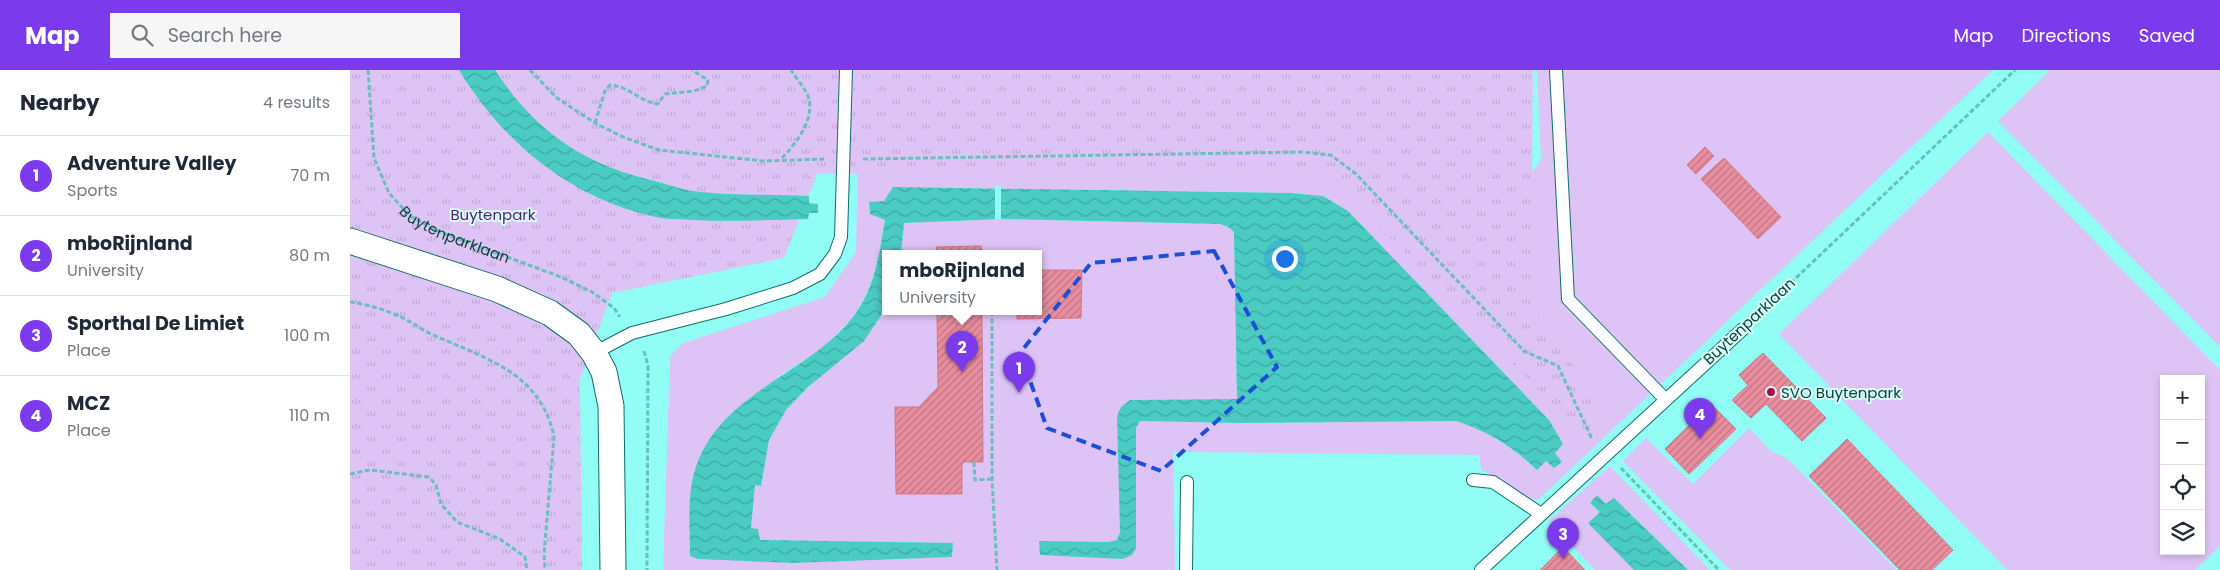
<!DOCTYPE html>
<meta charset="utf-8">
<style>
:root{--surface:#fff;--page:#f6f6f7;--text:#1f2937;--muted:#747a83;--line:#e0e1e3;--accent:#7c3aed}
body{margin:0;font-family:Poppins,sans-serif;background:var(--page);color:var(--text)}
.controls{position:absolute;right:15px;bottom:15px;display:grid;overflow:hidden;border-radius:0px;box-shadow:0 2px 8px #0003}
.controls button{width:45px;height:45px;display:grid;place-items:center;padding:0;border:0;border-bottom:1px solid var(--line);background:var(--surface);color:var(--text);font:25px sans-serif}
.you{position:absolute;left:934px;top:188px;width:18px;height:18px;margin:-12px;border:4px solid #fff;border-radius:50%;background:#1a73e8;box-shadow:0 0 0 8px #1a73e833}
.badge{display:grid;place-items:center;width:32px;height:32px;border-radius:50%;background:var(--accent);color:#fff;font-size:16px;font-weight:700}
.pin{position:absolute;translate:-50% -41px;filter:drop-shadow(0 1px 2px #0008)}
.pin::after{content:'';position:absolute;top:26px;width:18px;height:15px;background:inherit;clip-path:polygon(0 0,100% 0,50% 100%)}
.popup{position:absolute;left:532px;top:180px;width:160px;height:65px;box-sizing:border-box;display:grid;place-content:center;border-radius:0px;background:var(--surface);filter:drop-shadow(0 1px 4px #0005);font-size:16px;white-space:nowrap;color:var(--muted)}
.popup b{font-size:19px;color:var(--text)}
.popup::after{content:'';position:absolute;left:50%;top:100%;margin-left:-10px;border:10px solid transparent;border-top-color:var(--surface)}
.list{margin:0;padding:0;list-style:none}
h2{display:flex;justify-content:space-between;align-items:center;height:65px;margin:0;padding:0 20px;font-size:21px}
h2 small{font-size:16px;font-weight:400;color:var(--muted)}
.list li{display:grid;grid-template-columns:32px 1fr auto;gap:15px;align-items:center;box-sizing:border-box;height:80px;padding:0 20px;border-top:1px solid var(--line)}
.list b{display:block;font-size:19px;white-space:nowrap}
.list p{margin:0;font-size:16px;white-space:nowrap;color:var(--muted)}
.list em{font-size:16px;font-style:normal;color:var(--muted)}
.icon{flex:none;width:28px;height:28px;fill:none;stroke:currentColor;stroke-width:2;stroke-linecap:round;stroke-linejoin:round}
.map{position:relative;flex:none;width:1870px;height:500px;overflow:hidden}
header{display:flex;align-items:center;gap:30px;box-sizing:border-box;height:70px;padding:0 25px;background:var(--accent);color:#fff}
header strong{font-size:24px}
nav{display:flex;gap:28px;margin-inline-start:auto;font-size:18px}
.search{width:350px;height:45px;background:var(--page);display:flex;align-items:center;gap:12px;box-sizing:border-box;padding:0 18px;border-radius:0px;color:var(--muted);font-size:19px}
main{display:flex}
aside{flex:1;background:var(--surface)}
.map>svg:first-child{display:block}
</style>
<header>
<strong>Map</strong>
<div class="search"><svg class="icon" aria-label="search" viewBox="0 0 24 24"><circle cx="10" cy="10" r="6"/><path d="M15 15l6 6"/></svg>Search here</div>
<nav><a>Map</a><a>Directions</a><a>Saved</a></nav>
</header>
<main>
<aside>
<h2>Nearby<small>4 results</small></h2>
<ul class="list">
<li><span class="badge">1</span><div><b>Adventure Valley</b><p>Sports</p></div><em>70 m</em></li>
<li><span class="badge">2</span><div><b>mboRijnland</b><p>University</p></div><em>80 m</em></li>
<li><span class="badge">3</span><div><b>Sporthal De Limiet</b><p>Place</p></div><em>100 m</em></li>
<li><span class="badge">4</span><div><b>MCZ</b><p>Place</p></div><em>110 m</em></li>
</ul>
</aside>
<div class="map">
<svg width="1870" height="500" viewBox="0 0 1870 500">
<defs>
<pattern id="park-tufts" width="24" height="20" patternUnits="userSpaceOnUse" patternTransform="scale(1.25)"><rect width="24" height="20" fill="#dec4f6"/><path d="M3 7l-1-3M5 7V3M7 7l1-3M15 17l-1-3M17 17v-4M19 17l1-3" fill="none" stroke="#bda9d4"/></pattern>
<pattern id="water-waves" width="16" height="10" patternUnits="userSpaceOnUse" patternTransform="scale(1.25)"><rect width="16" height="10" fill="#4accc3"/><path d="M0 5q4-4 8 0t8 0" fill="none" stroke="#3ca7a0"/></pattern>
<pattern id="building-hatch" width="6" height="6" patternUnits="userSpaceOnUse" patternTransform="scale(1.25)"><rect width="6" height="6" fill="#ea8e9f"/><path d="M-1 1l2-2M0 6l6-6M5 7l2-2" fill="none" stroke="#bc7583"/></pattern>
</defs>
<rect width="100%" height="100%" fill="#91fdf4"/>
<path fill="#dec4f6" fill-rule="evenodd" d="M1187,0H1643L1188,430L1182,429L1131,399L1129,385L823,382L825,500H313L320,286L333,273L475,227L506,182L508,85L885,36L1167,219L1174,114L1191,90ZM543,117L940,123L973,126L998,141L1199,350L1205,383L1211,392L1204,398L1196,390L1187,400C1162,377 1138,361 1106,351L889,353L790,351L786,358V478L782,485L758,472L767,470L770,462L771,337L780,330L887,329L884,162L878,157L870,154L651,149L554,153L551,183H688V241H536V236L534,241L436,340L419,370L411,416L405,415L401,458L409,470L603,473L602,487L425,492L340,433L344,403L359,371L432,304L472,279L504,246L516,225L526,199L535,150L520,144L534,131Z
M1700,0H1870V277L1648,51Z
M1638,62L1870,300V476L1845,500H1657L1429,264ZM1814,309H1851V481H1814Z
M1399,358L1421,381L1438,389L1546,500H1380L1273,391L1296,368L1343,414Z
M1260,396L1360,500H1338L1264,428L1256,434L1247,426L1240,433L1250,442L1284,500H1245L1199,451Z"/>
<path fill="url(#park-tufts)" d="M0,0H1183L1181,235L1252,336L1234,367L975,100L467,104L434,188L262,223L230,309L232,500H0Z"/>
<path fill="url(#water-waves)" d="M109,0H145C186,62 233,94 305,111C317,114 330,119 342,121C380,126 421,124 459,126V133L468,134V143H459L458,149C420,150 382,152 344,150C332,149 318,150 306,147C222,129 153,73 109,0Z
M543,117L940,123L973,126L998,141L1199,350L1213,374L1205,383L1212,392L1204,398L1196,391L1187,400C1163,377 1138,361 1106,351L889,353L790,351L786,358V478L782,485L773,489L690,485L689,471L758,472L767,470L770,462L767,346L771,337L780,330L887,329L884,162L878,157L870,154L651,149L554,153L551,183H536L534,241L514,271L458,317L436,340L419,370L411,416L405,415L401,458L408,459L410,470L603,473L602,487L443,493L348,489L340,486C340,459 337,429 344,403C367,323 457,306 503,247C525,219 529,184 535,150L520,144L519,132L534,131Z
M1247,425L1256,434L1264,428L1338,500H1284L1238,453L1250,442L1240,433Z"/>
<path fill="#91fdf4" d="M645,116H651V149H645Z"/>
<path fill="url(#building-hatch)" stroke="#cc7b8a" d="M1355,77L1364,86L1346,104L1337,95Z
M1374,88L1431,147L1408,169L1351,109Z
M631,176L632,183H587L586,177Z
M688,200H732L731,248L667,249V241H688Z
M587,241H632L633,392H614L612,394V424H546L545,337H569L588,317Z
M1413,283L1476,348L1452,371L1416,334L1401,348L1382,330L1398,315L1389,305Z
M1361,334L1386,359L1339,404L1315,379Z
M1497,369L1603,480L1582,500H1550L1459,406Z
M1213,477L1235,500H1190Z"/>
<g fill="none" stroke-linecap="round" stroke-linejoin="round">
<g stroke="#0e6e68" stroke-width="14">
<path id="lane" d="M1206,0L1218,229L1315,329
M244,283L282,263L376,239L443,218L470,204L485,184L491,167L496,0
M1123,410L1143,412L1191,444
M836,500L837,412
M1131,500L1393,259"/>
</g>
<g stroke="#0e6e68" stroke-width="27">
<path id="street" d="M0,171L147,219L200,243L229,264L244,283L254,302L261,336L263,500"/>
</g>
<g stroke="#67c0b9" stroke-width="3" stroke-dasharray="5 2.5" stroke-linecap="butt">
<path id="s1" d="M18,0L24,88L39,123L60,146L90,162L211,207L242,222L264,238L270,247"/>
<path d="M180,0L207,28L245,53L273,67L309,80L413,91L474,89"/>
<path d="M245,53L255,21L260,15C281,17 290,32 308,34L315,24L344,21L357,16L358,10L342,0"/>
<path d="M432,88C446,74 466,48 458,26C454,17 446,8 441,0"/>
<path d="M513,89L952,82L981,85L1006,104L1174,281L1208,296L1242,369"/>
<path d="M0,232C16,234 36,240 51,247C62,252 71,259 81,264C134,288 191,302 204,367L194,484L195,500"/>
<path d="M885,238L913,239"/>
<path d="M642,241V409L647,500"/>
<path d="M1408,244L1665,0"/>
<path d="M294,281L298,296L297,500"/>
<path d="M624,392L625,410L642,409"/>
<path d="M1271,398L1369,500"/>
<path d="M0,404L20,400L79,407L86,415L91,434L107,452L150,469L175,487L177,500"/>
</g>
<use href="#lane" stroke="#fff" stroke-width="12"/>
<use href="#street" stroke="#fff" stroke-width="25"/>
</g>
<path fill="none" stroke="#1d4ed8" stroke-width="4" stroke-dasharray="10 6" stroke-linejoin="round" d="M864,181L927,297L811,401L697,358L670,283L741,193Z"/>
<circle fill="#a50e46" stroke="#d7fef9" stroke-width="2" cx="1421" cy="322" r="5"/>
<g text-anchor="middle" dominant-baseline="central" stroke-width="4" stroke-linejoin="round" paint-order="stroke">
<g font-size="15" fill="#562278" stroke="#d7fef9">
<text x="143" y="144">Buytenpark</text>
</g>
<g font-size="15" fill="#10403d" stroke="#d7fef9">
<text stroke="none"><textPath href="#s1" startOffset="206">Buytenparklaan</textPath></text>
<text transform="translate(1399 251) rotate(-43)">Buytenparklaan</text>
</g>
<g font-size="15" fill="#10403d" stroke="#d7fef9" text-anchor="start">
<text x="1431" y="322">SVO Buytenpark</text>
</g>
</g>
</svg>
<div class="controls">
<button>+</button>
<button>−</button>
<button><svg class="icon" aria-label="locate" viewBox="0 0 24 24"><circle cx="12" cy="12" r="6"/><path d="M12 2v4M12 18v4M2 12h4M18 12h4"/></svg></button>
<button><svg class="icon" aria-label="layers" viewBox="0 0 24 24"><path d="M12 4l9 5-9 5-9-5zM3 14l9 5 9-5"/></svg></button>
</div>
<div class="you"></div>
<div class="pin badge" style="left:669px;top:323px">1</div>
<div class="pin badge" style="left:612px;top:302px">2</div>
<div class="popup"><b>mboRijnland</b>University</div>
<div class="pin badge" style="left:1213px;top:489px">3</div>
<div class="pin badge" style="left:1350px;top:369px">4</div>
</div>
</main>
